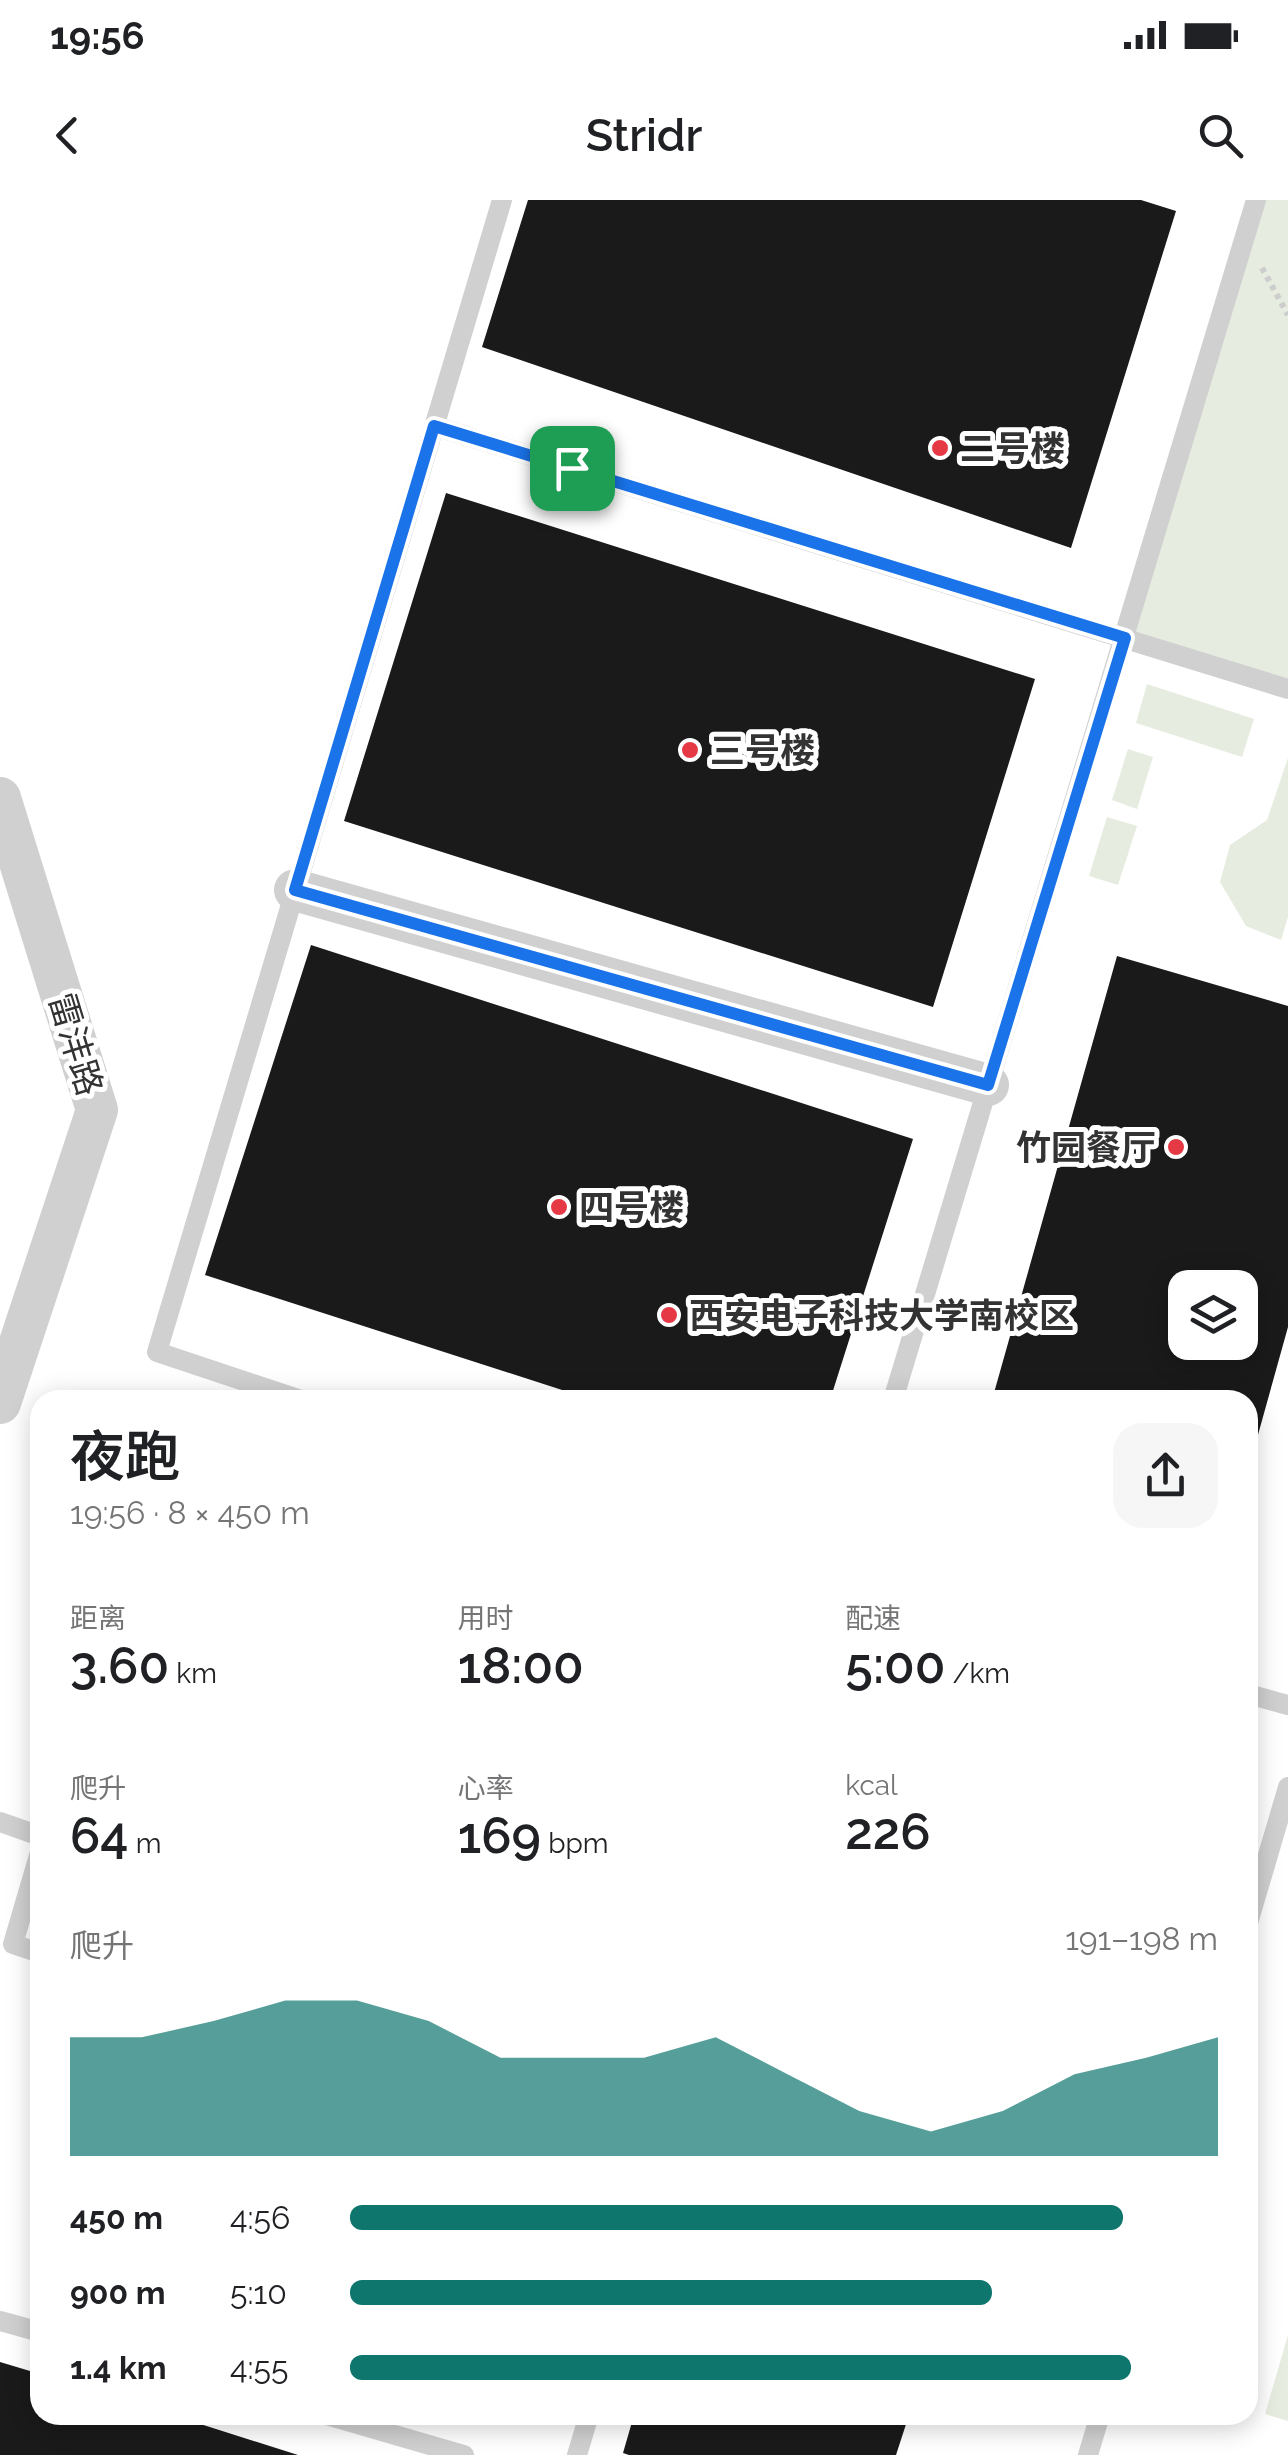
<!DOCTYPE html>
<html lang="zh">
<head>
<meta charset="utf-8">
<style>
	body { margin:0; font-family:Raleway,"Noto Sans SC",sans-serif; background:#f6f6f6; color:#202124; height:100vh; display:flex; flex-direction:column; font-size:38px; white-space:nowrap }
	* { box-sizing:border-box; margin:0 }
	p { font-size:32px; color:#757577 }
	.icon { flex:none; width:55px; height:55px; fill:none; stroke:currentColor; stroke-width:2; stroke-linecap:round; stroke-linejoin:round }
	.map { position:relative; flex:1; overflow:hidden }
	.panel { position:absolute; left:30px; top:1190px; width:1228px; height:1035px; display:flex; flex-direction:column; background:#fff; border-radius:30px; box-shadow:0 5px 25px #0003 }
	.panel>* { flex:none }
	.controls { position:absolute; left:1168px; top:1070px; display:grid; gap:20px }
	.controls a { display:grid; place-items:center; width:90px; height:90px; border-radius:20px; background:#fff; box-shadow:0 5px 25px #0003; font-size:50px }
	.pin { position:absolute; display:grid; place-items:center; width:85px; height:85px; color:#fff; margin:-42px; border-radius:20px; box-shadow:0 5px 15px #0006 }
	.round { display:grid; place-items:center; flex:none; width:105px; height:105px; border-radius:30px; background:#f6f6f6 }
	.overview { display:flex; align-items:center; justify-content:space-between; height:170px; padding:0 40px }
	h1 { font-size:55px; font-weight:600; line-height:75px }
	.figures { display:grid; grid-template-columns:repeat(3,1fr); gap:15px; height:170px; padding:10px 40px }
	.figures div { display:grid; align-content:center }
	.figures b { font-size:50px; font-weight:600 }
	.figures small { font-size:28px; font-weight:400 }
	.figures p { font-size:28px }
	.chart { height:280px; padding:20px 40px }
	.chart p { display:flex; justify-content:space-between }
	.chart svg { width:100%; height:180px; margin-top:10px; fill:#0f766e; opacity:.7 }
	ul { padding:0 40px; list-style:none; font-size:32px }
	li { display:grid; grid-template-columns:160px 120px 1fr; align-items:center; height:75px }
	li i { height:25px; border-radius:12px; background:#0f766e }
	.status { display:flex; justify-content:space-between; align-items:center; height:70px; padding:0 50px; background:#fff; direction:ltr }
	.status svg { height:28px; fill:currentColor }
	header { display:flex; justify-content:space-between; align-items:center; height:130px; padding:0 40px; background:#fff; font-size:45px; font-weight:600 }
	.map>svg:first-child { display:block }
	.green { fill:#e6ecdf }
	.building { fill:#1a1a1a; fill-rule:evenodd }
	.lines { fill:none; stroke-linecap:round; stroke-linejoin:round }
	.path { stroke:#cdcdcd; stroke-width:6; stroke-dasharray:5 5; stroke-linecap:butt }
	.service { stroke:#d0d0d0; stroke-width:20 }
	.minor { stroke:#d0d0d0; stroke-width:42 }
	.route-casing { stroke:#fff; stroke-width:20 }
	.route { stroke:#1a73e8; stroke-width:12 }
	.poi-dot { fill:#e63946; stroke:#fff; stroke-width:4 }
	.labels { text-anchor:middle; dominant-baseline:central; stroke-width:10; stroke-linejoin:round; paint-order:stroke }
	.poi-label { font-size:35px; font-weight:bold; fill:#333; stroke:#fff; text-anchor:start }
	.street-label { font-size:35px; fill:#333; stroke:#fff }
</style>
</head>
<body>
<div class="status"><b>19:56</b><svg viewBox="0 0 49 12"><path d="M0 12V9h3v3zM5 12V6h3v6zM10 12V3h3v9zM15 12V0h3v12zM26 1h20v11H26zM47 4h2v5h-2z"/></svg></div>
<header><svg class="icon" aria-label="back" viewBox="0 0 24 24"><path d="M15 5l-7 7 7 7"/></svg>Stridr<svg class="icon" aria-label="search" viewBox="0 0 24 24"><circle cx="10" cy="10" r="6"/><path d="M15 15l6 6"/></svg></header>
<div class="map">
<svg width="1288" height="2255" viewBox="0 0 1288 2255">
	<rect width="100%" height="100%" fill="#fff"/>
	<path class="green" d="M1256 0H1288V489L1125 438Z
		M1147 484 1254 519 1242 557 1136 523Z
		M1128 549 1153 557 1137 609 1112 600Z
		M1288 558V717L1281 740 1246 726 1220 682 1230 645 1267 620Z
		M1107 617 1137 626 1118 685 1089 676Z
		M1288 2135V2221L1265 2214Z"/>
	<path class="building" d="M528 0H1141L1176 11 1071 348 482 147Z
		M446 293 1035 479 933 807 344 621Z
		M311 745 913 939 830 1200H593L205 1075Z
		M1117 756 1288 806V1127L1249 1267 1248 1200H992ZM1185 1088H1240V1142H1185Z
		M0 2162 40 2174V2215H172L298 2255H0Z
		M634 2215H909L896 2255H629L623 2253Z"/>
	<g class="lines">
		<path class="path" d="M1262 68 1288 115"/>
		<path class="service" d="M434 226 1288 489
			M301 1200 157 1152 502 0
			M893 1200 1256 0
			M1248 1494 1288 1505
			M0 1622 40 1636
			M40 1652 13 1744 40 1753
			M1248 1723 1288 1587
			M0 2121 40 2132
			M326 2215 464 2255
			M577 2255 589 2215
			M1088 2255 1100 2215"/>
		<path class="minor" d="M0 598 97 910 0 1203
			M295 690 988 885"/>
	</g>
	<g class="lines">
		<defs>
			<path id="route" d="M434 226 1125 438 988 885 295 690Z"/>
		</defs>
		<use href="#route" class="route-casing"/>
		<use href="#route" class="route"/>
	</g>
	<g class="poi-dot">
		<circle cx="940" cy="248" r="10"/>
		<circle cx="690" cy="550" r="10"/>
		<circle cx="1176" cy="947" r="10"/>
		<circle cx="559" cy="1007" r="10"/>
		<circle cx="669" cy="1115" r="10"/>
	</g>
	<g class="labels">
		<g class="poi-label">
			<text x="960" y="248">二号楼</text>
			<text x="710" y="550">三号楼</text>
			<text x="1156" y="947" text-anchor="end">竹园餐厅</text>
			<text x="579" y="1007">四号楼</text>
			<text x="689" y="1115">西安电子科技大学南校区</text>
		</g>
		<g class="street-label">
			<text transform="translate(76 844) rotate(73)">雷沣路</text>
		</g>
	</g>
</svg>
<div class="controls">
<a><svg class="icon" aria-label="layers" viewBox="0 0 24 24"><path d="M12 4l9 5-9 5-9-5zM3 14l9 5 9-5"/></svg></a>
</div>
<div class="pin" style="left:572px;top:268px;background:#1e9e55"><svg class="icon" aria-label="arrive" viewBox="0 0 24 24"><path d="M6 21V4h12l-3 4 3 4H6"/></svg></div>
<section class="panel">
<div class="overview"><div><h1>夜跑</h1><p>19:56 · 8 × 450 m</p></div><a class="round"><svg class="icon" aria-label="share" viewBox="0 0 24 24"><path d="M12 15V3M7 8l5-5 5 5M5 13v7h14v-7"/></svg></a></div>
<div class="figures">
<div><p>距离</p><b>3.60<small> km</small></b></div>
<div><p>用时</p><b>18:00</b></div>
<div><p>配速</p><b>5:00<small> /km</small></b></div>
</div>
<div class="figures">
<div><p>爬升</p><b>64<small> m</small></b></div>
<div><p>心率</p><b>169<small> bpm</small></b></div>
<div><p>kcal</p><b>226</b></div>
</div>
<div class="chart"><p><span>爬升</span>191–198 m</p>
<svg viewBox="0 0 160 44" preserveAspectRatio="none"><path d="M0 44V15L10 15L20 11L30 6L40 6L50 11L60 20L70 20L80 20L90 15L100 24L110 33L120 38L130 33L140 24L150 20L160 15V44z"/></svg>
</div>
<ul>
<li><b>450 m</b>4:56<i style="width:89%"></i></li>
<li><b>900 m</b>5:10<i style="width:74%"></i></li>
<li><b>1.4 km</b>4:55<i style="width:90%"></i></li>
</ul>
</section>
</div>
</body>
</html>
